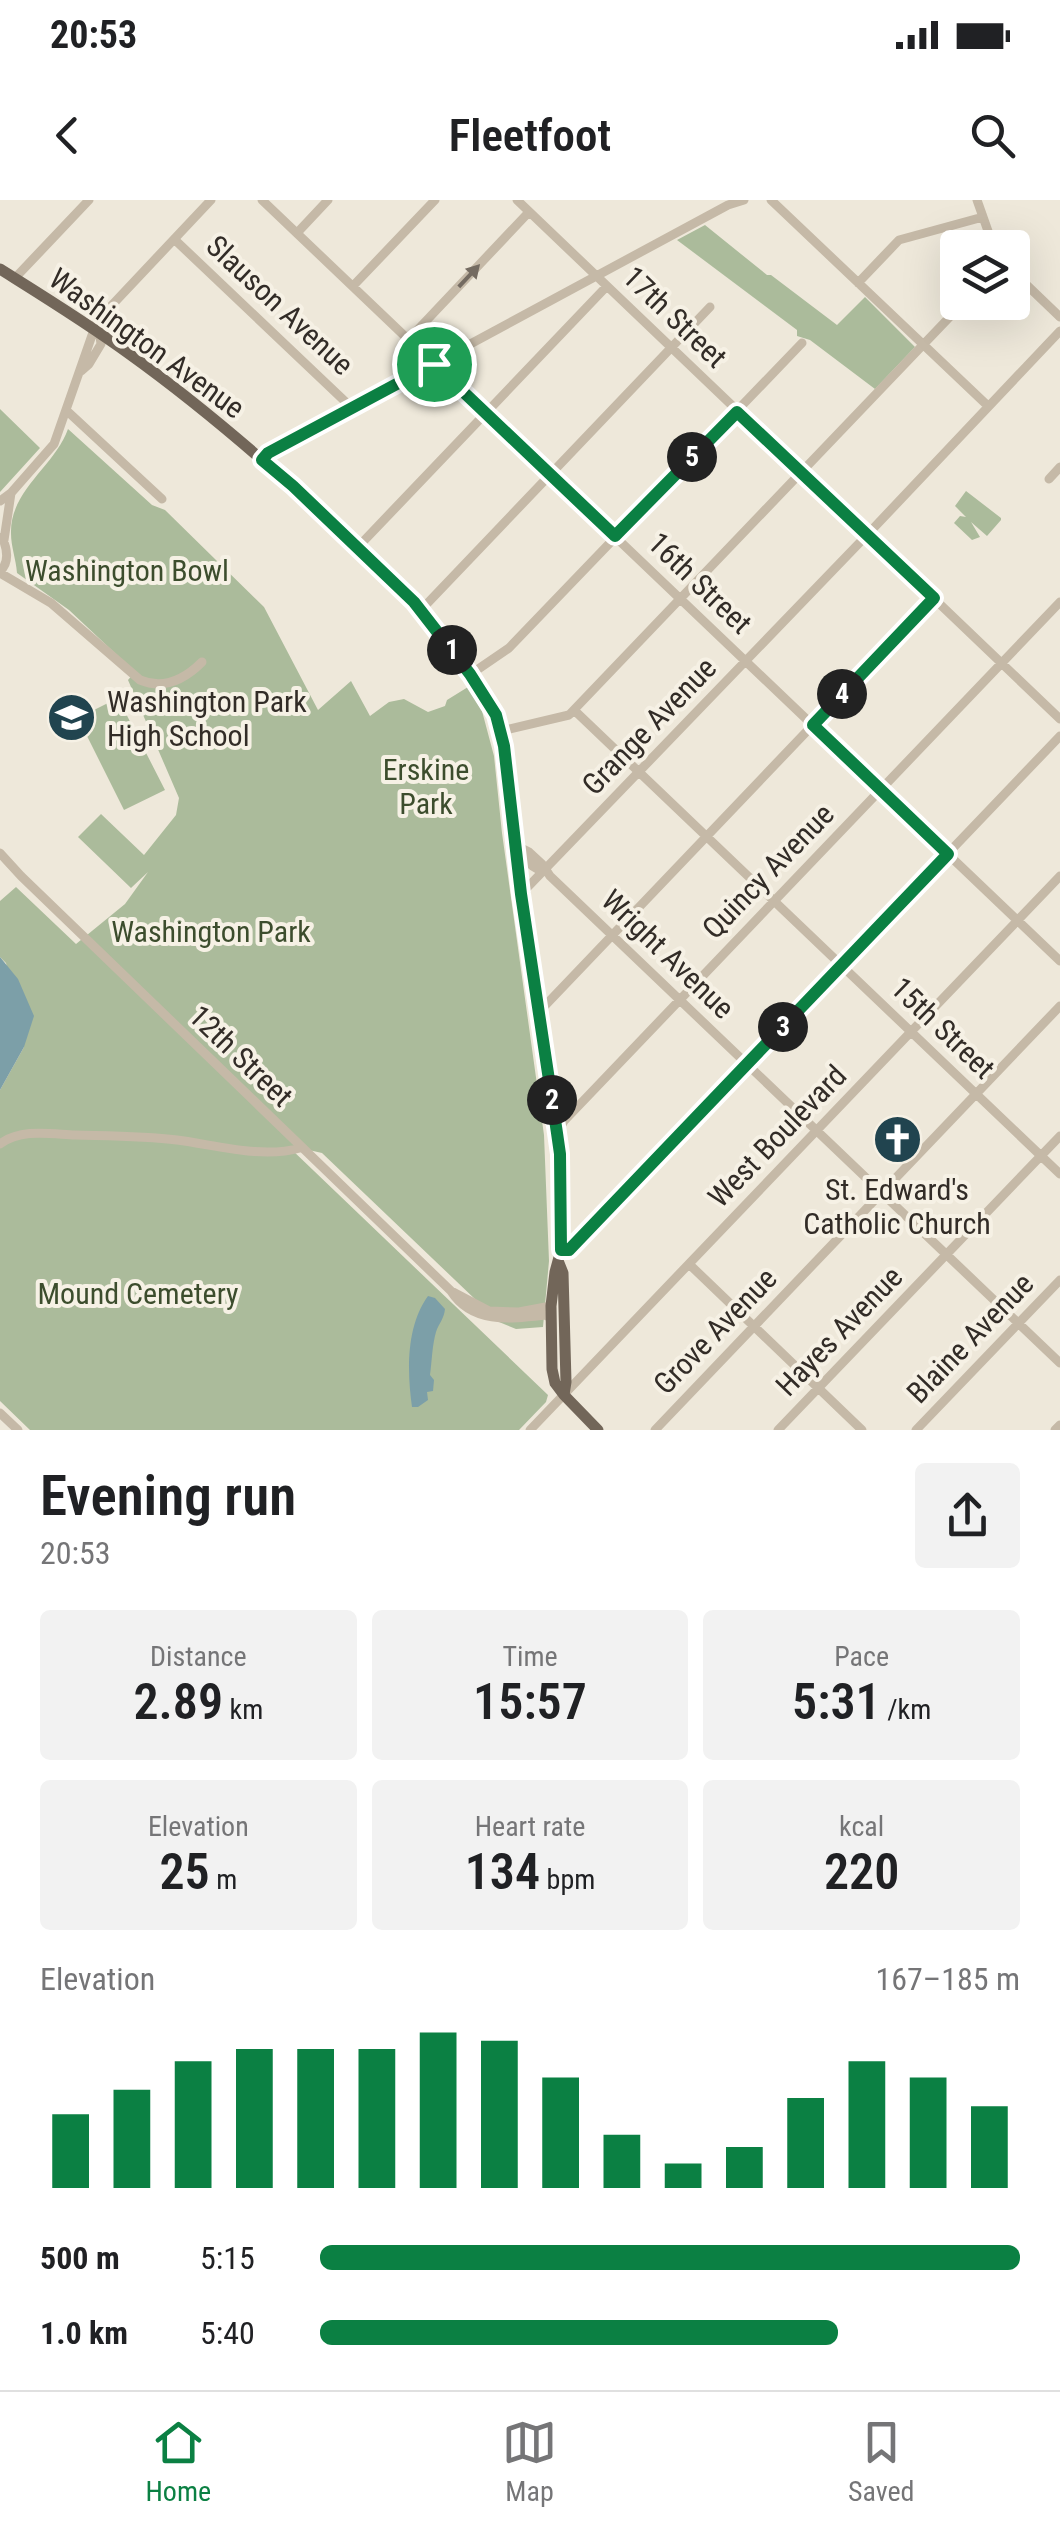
<!DOCTYPE html>
<html lang="en">
<head>
<meta charset="utf-8">
<style>
	body { margin:0; font-family:"Roboto Condensed",sans-serif; background:#f2f2f2; color:#202124; height:100vh; display:flex; flex-direction:column; font-size:38px; white-space:nowrap }
	* { box-sizing:border-box; margin:0 }
	p { font-size:32px; color:#757577 }
	.icon { flex:none; width:55px; height:55px; fill:none; stroke:currentColor; stroke-width:2; stroke-linecap:round; stroke-linejoin:round }
	.map { position:relative; height:1230px; overflow:hidden }
	.panel { display:flex; flex-direction:column; background:#fff; flex:1 }
	.panel>* { flex:none }
	.tools { position:absolute; left:940px; top:30px; display:grid; gap:20px }
	.tools a { display:grid; place-items:center; width:90px; height:90px; border-radius:10px; background:#fff; box-shadow:0 10px 40px #0002; font-size:50px }
	.pin { position:absolute; display:grid; place-items:center; width:85px; height:85px; color:#fff; margin:-42px; border:5px solid #fff; border-radius:50%; box-shadow:0 2px 10px #0007 }
	.km { position:absolute; width:50px; height:50px; margin:-25px; border-radius:50%; background:#222; color:#fff; font-size:28px; line-height:50px; text-align:center }
	.round { display:grid; place-items:center; flex:none; width:105px; height:105px; border-radius:10px; background:#f2f2f2 }
	.summary { display:flex; align-items:center; justify-content:space-between; height:170px; padding:0 40px }
	h1 { font-size:55px; font-weight:600; line-height:75px }
	.metrics { display:grid; grid-template-columns:repeat(3,1fr); gap:15px; height:170px; padding:10px 40px }
	.metrics div { display:grid; align-content:center; border-radius:10px; background:#f2f2f2; text-align:center }
	.metrics b { font-size:50px; font-weight:600 }
	.metrics small { font-size:28px; font-weight:400 }
	.metrics p { font-size:28px }
	.chart { height:280px; padding:20px 40px }
	.chart p { display:flex; justify-content:space-between }
	.chart svg { width:100%; height:180px; margin-top:10px; stroke:#0b8043; stroke-width:6 }
	ul { padding:0 40px; list-style:none; font-size:32px }
	li { display:grid; grid-template-columns:160px 120px 1fr; align-items:center; height:75px }
	li i { height:25px; border-radius:12px; background:#0b8043 }
	.status { display:flex; justify-content:space-between; align-items:center; height:70px; padding:0 50px; background:#fff; direction:ltr }
	.status svg { height:28px; fill:currentColor }
	header { display:flex; justify-content:space-between; align-items:center; height:130px; padding:0 40px; background:#fff; font-size:45px; font-weight:600 }
	.tab-bar { display:flex; justify-content:space-around; align-items:center; height:140px; border-top:2px solid #e0e0e0; background:#fff; font-size:28px; color:#757577 }
	.tab-bar a { display:grid; justify-items:center; gap:5px }
	.tab-bar .selected { color:#0b8043 }
	.map>svg:first-child { display:block }
	.green { fill:#abbb9b }
	.water { fill:#7c9fa8 }
	.lines { fill:none; stroke-linecap:round; stroke-linejoin:round }
	.minor { stroke:#c5b9a7; stroke-width:9 }
	.major { stroke:#726659; stroke-width:11 }
	.oneway { fill:#746b61 }
	.route-casing { stroke:#fff; stroke-width:20 }
	.route { stroke:#0b8043; stroke-width:12 }
	.labels { text-anchor:middle; dominant-baseline:central; stroke-width:8; stroke-linejoin:round; paint-order:stroke }
	.street-label { font-size:30px; fill:#322c27; stroke:#f6f1e5 }
	.park-label { font-size:30px; fill:#3c4d2d; stroke:#f6f1e5 }
	.poi-label { font-size:30px; fill:#322c27; stroke:#f6f1e5; text-anchor:start }
</style>
</head>
<body>
<div class="status"><b>20:53</b><svg viewBox="0 0 49 12"><path d="M0 12V9h3v3zM5 12V6h3v6zM10 12V3h3v9zM15 12V0h3v12zM26 1h20v11H26zM47 4h2v5h-2z"/></svg></div>
<header><svg class="icon" aria-label="back" viewBox="0 0 24 24"><path d="M15 5l-7 7 7 7"/></svg>Fleetfoot<svg class="icon" aria-label="search" viewBox="0 0 24 24"><circle cx="10" cy="10" r="6"/><path d="M15 15l6 6"/></svg></header>
<div class="map">
<svg width="1060" height="1230" viewBox="0 0 1060 1230">
	<rect width="100%" height="100%" fill="#eee8da"/>
	<path class="green" d="M705 25 767 75H771L837 125 865 97 915 147 875 189 810 140 797 136V130L677 40Z
		M0 209 40 248 0 292Z
		M68 229 152 305 165 310 264 407 318 510 351 481 370 516 389 502 404 499 428 512 445 506 447 500 468 487 482 511 494 556 502 633 544 935 549 1061 543 1127 516 1129 499 1122 322 953 300 948H290L548 1195 546 1202 519 1230H30L0 1201V890L24 847 6 763 0 757V701L16 687 76 744 125 704 148 672 131 688 78 637 101 614 144 655 176 615 179 598 128 480 135 472 69 410 17 373C16 359 11 347 11 333 10 290 55 266 68 229Z
		M966 291 1001 318V320L987 336 971 322 980 337 972 340 954 323 960 316 966 317 955 306Z
		M118 498 165 590 124 610 78 518Z"/>
	<path class="water" d="M0 757 18 779 34 816 24 847 0 890Z
		M428 1096 435 1098 445 1109C444 1119 439 1123 436 1132 432 1146 432 1161 430 1175L434 1180 433 1191 427 1192 428 1200 418 1207H412C407 1172 406 1126 428 1096Z"/>
	<g class="lines">
		<path class="minor" d="M262 0 1060 761
			M517 0 1060 519
			M771 0 988 206
			M977 0 994 48
			M297 33 328 0
			M174 39 352 208
			M1012 71 1060 117
			M15 78 89 0
			M858 83 899 40 983 17
			M353 86 435 0
			M409 139 529 12
			M81 171 89 164 101 144 99 129
			M66 210 162 299
			M262 260 268 253 728 5 744 0
			M1049 279 1060 267
			M0 301 11 293 54 244 97 121 211 0
			M4 340 11 293
			M358 347 607 86
			M0 371C10 363 7 348 2 337
			M0 373 51 403 140 480C164 490 185 479 202 462
			M421 410 710 107
			M471 474 509 448 802 143
			M574 510 1060 974
			M501 531 569 515 964 102
			M515 645 529 652 542 664 550 676 1060 1163
			M517 648C524 658 532 670 545 671
			M0 653 21 676 451 1091C472 1124 510 1119 545 1115L551 1118
			M521 694 867 335 1060 131
			M538 813 934 398
			M557 933 564 921 1060 402
			M0 944C21 928 51 934 75 935 109 936 143 936 177 940 216 945 262 959 300 948
			M561 1050H569L1060 536
			M689 1064 862 1230
			M453 1092 489 1111 519 1112 551 1106
			M0 1213 18 1230
			M530 1230 1060 676
			M655 1230 1060 806
			M778 1230 1060 936
			M916 1230 1060 1080
			M1055 1230 1060 1225"/>
		<path class="major" d="M0 69C43 96 87 123 128 153 213 214 292 284 367 356 416 404 490 478 504 546L521 694 560 954 561 1050 555 1072 551 1106 552 1169 555 1183 564 1195 598 1230
			M559 1063 563 1073 566 1182 564 1195"/>
	</g>
	<defs><path id="oneway-solid" d="M-6-.8H1V-3.2L6.5 0L1 3.2V.8H-6Z" transform="scale(2.5)"/></defs>
	<use class="oneway" href="#oneway-solid" transform="translate(469 76) rotate(-47)"/>
	<g class="lines">
		<defs>
			<path id="route" d="M434 164 615 336 737 212 934 398 813 525 948 654 569 1050H561L560 954 557 933 521 694 504 546 496 515 470 474 414 402 293 286 262 260 268 253Z"/>
		</defs>
		<use href="#route" class="route-casing"/>
		<use href="#route" class="route"/>
	</g>
	<defs>
		<symbol id="school-disc" viewBox="-11 -11 22 22"><circle r="9.5" fill="#21444f" stroke="#f6f1e5"/><path d="M0-5L7-2L0 1L-7-2ZM-4 1L0 2.5L4 1V4Q0 6-4 4Z" fill="#fff"/></symbol>
		<symbol id="church-disc" viewBox="-11 -11 22 22"><circle r="9.5" fill="#21444f" stroke="#f6f1e5"/><path d="M-1.2-6h2.4v3.5h3.3v2.4h-3.3V6h-2.4V-.1h-3.3v-2.4h3.3Z" fill="#fff"/></symbol>
	</defs>
	<g fill-rule="evenodd">
		<use href="#school-disc" x="44" y="490" width="55" height="55"/>
		<use href="#church-disc" x="870" y="912" width="55" height="55"/>
	</g>
	<g class="labels">
		<g class="street-label">
			<text transform="translate(280 105) rotate(43)">Slauson Avenue</text>
			<text transform="translate(675 117) rotate(44)">17th Street</text>
			<text transform="translate(147 143) rotate(36)">Washington Avenue</text>
			<text transform="translate(700 383) rotate(44)">16th Street</text>
			<text transform="translate(649 526) rotate(-46)">Grange Avenue</text>
			<text transform="translate(768 671) rotate(-46)">Quincy Avenue</text>
			<text transform="translate(668 754) rotate(44)">Wright Avenue</text>
			<text transform="translate(943 828) rotate(44)">15th Street</text>
			<text transform="translate(241 856) rotate(44)">12th Street</text>
			<text transform="translate(777 936) rotate(-46)">West Boulevard</text>
			<text transform="translate(715 1131) rotate(-46)">Grove Avenue</text>
			<text transform="translate(839 1131) rotate(-46)">Hayes Avenue</text>
			<text transform="translate(970 1138) rotate(-46)">Blaine Avenue</text>
		</g>
		<g class="park-label">
			<text x="127" y="370">Washington Bowl</text>
			<text x="426" y="569">Erskine<tspan x="426" dy="34">Park</tspan></text>
			<text x="211" y="731">Washington Park</text>
			<text x="138" y="1093">Mound Cemetery</text>
		</g>
		<g class="poi-label">
			<text x="107" y="501">Washington Park<tspan x="107" dy="34">High School</tspan></text>
			<text x="897" y="989" text-anchor="middle">St. Edward's<tspan x="897" dy="34">Catholic Church</tspan></text>
		</g>
	</g>
</svg>
<div class="tools">
<a><svg class="icon" aria-label="layers" viewBox="0 0 24 24"><path d="M12 4l9 5-9 5-9-5zM3 14l9 5 9-5"/></svg></a>
</div>
<div class="pin" style="left:434px;top:164px;background:#1e9e55"><svg class="icon" aria-label="arrive" viewBox="0 0 24 24"><path d="M6 21V4h12l-3 4 3 4H6"/></svg></div>
<b class="km" style="left:452px;top:450px">1</b>
<b class="km" style="left:552px;top:900px">2</b>
<b class="km" style="left:783px;top:827px">3</b>
<b class="km" style="left:842px;top:494px">4</b>
<b class="km" style="left:692px;top:257px">5</b>
</div>
<section class="panel">
<div class="summary"><div><h1>Evening run</h1><p>20:53</p></div><a class="round"><svg class="icon" aria-label="share" viewBox="0 0 24 24"><path d="M12 15V3M7 8l5-5 5 5M5 13v7h14v-7"/></svg></a></div>
<div class="metrics">
<div><p>Distance</p><b>2.89<small> km</small></b></div>
<div><p>Time</p><b>15:57</b></div>
<div><p>Pace</p><b>5:31<small> /km</small></b></div>
</div>
<div class="metrics">
<div><p>Elevation</p><b>25<small> m</small></b></div>
<div><p>Heart rate</p><b>134<small> bpm</small></b></div>
<div><p>kcal</p><b>220</b></div>
</div>
<div class="chart"><p><span>Elevation</span>167–185 m</p>
<svg viewBox="0 0 160 44" preserveAspectRatio="none"><path d="M5 44V26M15 44V20M25 44V13M35 44V10M45 44V10M55 44V10M65 44V6M75 44V8M85 44V17M95 44V31M105 44V38M115 44V34M125 44V22M135 44V13M145 44V17M155 44V24"/></svg>
</div>
<ul>
<li><b>500 m</b>5:15<i style="width:100%"></i></li>
<li><b>1.0 km</b>5:40<i style="width:74%"></i></li>
</ul>
</section>
<nav class="tab-bar">
<a class="selected"><svg class="icon" aria-label="home" viewBox="0 0 24 24"><path d="M3 11l9-7 9 7M6 9v11h12V9"/></svg>Home</a>
<a><svg class="icon" aria-label="map" viewBox="0 0 24 24"><path d="M3 6l6-2 6 2 6-2v14l-6 2-6-2-6 2zM9 4v14M15 6v14"/></svg>Map</a>
<a><svg class="icon" aria-label="saved" viewBox="0 0 24 24"><path d="M7 4h10v16l-5-4-5 4z"/></svg>Saved</a>
</nav>
</body>
</html>
